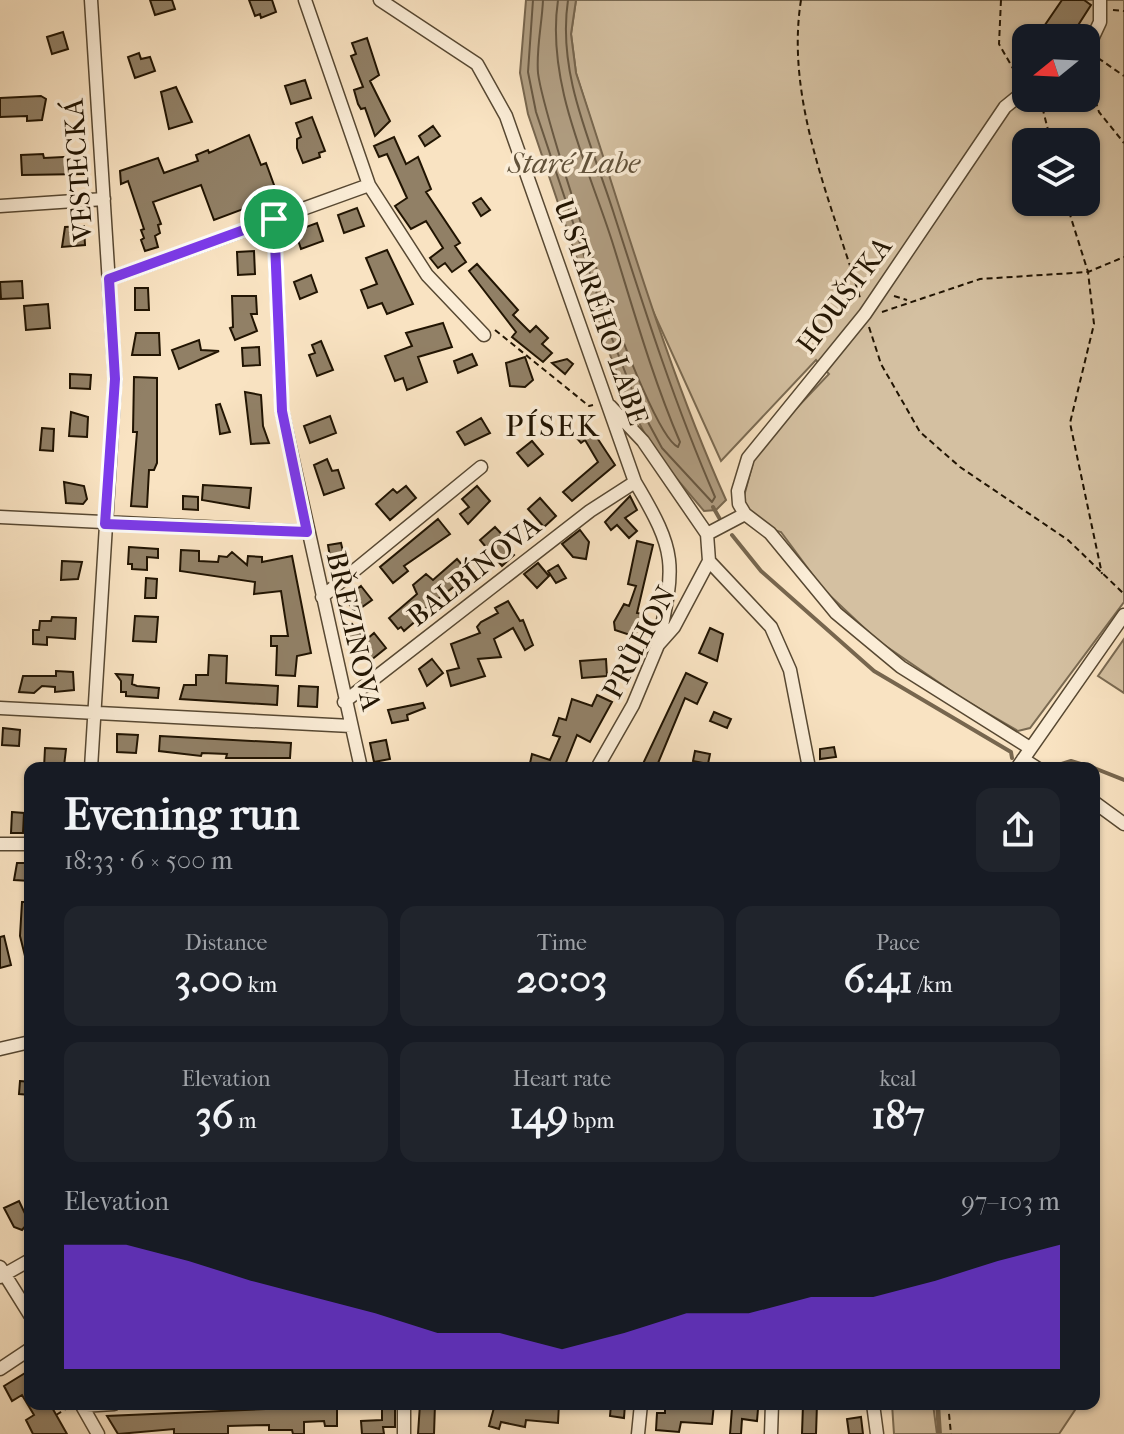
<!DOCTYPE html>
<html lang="en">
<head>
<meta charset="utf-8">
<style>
	body { margin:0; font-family:"IM FELL French Canon",serif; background:#20242c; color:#f1f3f6; height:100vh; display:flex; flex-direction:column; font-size:30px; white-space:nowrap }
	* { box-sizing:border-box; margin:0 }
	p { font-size:26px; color:#9ea1a6 }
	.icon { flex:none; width:44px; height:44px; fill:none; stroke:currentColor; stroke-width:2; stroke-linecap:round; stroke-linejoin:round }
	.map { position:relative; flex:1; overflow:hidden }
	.side { position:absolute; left:24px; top:762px; width:1076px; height:648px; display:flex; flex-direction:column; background:#171b24; border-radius:16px; box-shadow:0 2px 6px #0004 }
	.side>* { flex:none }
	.needle { width:52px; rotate:252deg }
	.controls { position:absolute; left:1012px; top:24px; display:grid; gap:16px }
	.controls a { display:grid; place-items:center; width:88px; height:88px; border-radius:16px; background:#171b24; box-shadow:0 2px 6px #0004; font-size:40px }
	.pin { position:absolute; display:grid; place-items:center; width:68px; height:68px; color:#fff; margin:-34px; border:4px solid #fff; border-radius:50%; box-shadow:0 2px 8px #0007 }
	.round { display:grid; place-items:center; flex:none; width:84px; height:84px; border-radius:16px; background:#20242c }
	.overview { display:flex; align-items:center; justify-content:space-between; height:136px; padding:0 40px }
	h1 { font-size:44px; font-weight:800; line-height:60px }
	.figures { display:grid; grid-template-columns:repeat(3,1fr); gap:12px; height:136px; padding:8px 40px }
	.figures div { display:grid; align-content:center; border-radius:16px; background:#20242c; text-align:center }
	.figures b { font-size:40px; font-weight:800 }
	.figures small { font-size:22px; font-weight:400 }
	.figures p { font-size:22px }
	.chart { height:224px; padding:16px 40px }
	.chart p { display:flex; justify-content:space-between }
	.chart svg { width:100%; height:144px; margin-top:8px; fill:#7c3aed; opacity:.7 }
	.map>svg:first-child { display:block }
	.green { fill:#d4c0a1; stroke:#7a6a52; stroke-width:2; fill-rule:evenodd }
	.water { fill:#b09d81; stroke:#77664e; stroke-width:2 }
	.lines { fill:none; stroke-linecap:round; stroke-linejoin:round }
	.shore { stroke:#685842; stroke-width:2 }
	.stream { stroke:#77664e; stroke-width:4 }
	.building { fill:#918066; stroke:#211402; stroke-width:2 }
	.minor-casing { stroke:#574832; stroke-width:15 }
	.path { stroke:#211402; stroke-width:2; stroke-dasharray:6 4; stroke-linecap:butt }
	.minor { stroke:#fbedd7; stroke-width:12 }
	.route-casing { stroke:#fff; stroke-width:16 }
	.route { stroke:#7c3aed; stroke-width:10 }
	.labels { text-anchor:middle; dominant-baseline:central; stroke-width:7; stroke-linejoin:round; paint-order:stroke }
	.street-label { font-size:28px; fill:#211402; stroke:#fbedd7 }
	.water-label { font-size:30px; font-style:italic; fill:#61523b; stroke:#fbedd7 }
	.neighbourhood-label { font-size:30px; letter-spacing:2px; fill:#211402; stroke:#fbedd7 }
</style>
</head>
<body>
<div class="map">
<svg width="1124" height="1434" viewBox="0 0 1124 1434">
	<rect width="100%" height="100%" fill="#f9e3c2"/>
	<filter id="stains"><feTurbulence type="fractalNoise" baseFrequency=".0025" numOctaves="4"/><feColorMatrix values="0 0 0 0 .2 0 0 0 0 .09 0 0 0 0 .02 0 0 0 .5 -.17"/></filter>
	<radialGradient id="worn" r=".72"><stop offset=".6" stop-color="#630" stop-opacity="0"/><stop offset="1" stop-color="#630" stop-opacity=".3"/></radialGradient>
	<path class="green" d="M576 0H1124V602L1030 728 1018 731 963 699 877 640 824 590 781 532 738 519 756 451 829 374 816 360 721 461 647 298 576 73 571 34ZM1026 38H1086V98H1026ZM1026 142H1086V202H1026Z
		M1124 639V693L1098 676Z
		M892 1404H933L937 1434H894Z
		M939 1404H1079L1059 1434H941Z"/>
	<path class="water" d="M526 0H576L571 34 576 73C624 217 664 362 726 500L716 510 704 511 655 453 629 404 604 339 528 114 520 73Z"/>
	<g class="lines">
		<path class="shore" d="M533 0 528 72 536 112 611 336 636 400 662 448 712 502 715 497C674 403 644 308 613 211 591 142 557 74 568 0
			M543 0C542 24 536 49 538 73 544 121 645 433 678 447L680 442C652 377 633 308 612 241 587 163 546 82 558 0"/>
		<path class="stream" d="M713 507 721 521
			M732 535 761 571 874 671 1011 752 1012 758
			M1052 767 1071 761 1094 768
			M1094 768 1124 780
			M937 1404 939 1434"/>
	</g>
	<path class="building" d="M150 0H172L175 9 155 15Z
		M249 0H272L276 12 261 18 260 14 255 16Z
		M1062 0H1084L1091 5 1077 27 1085 32 1083 38H1036Z
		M63 32 68 49 52 54 47 37Z
		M367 38 379 75 370 81 390 121 375 136 365 108 361 109 358 104 354 90 363 87 351 56 356 54 352 43Z
		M139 53 141 59 150 57 155 71 135 78 128 57Z
		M305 80 311 98 291 104 285 86Z
		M176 87 192 122 169 129 161 92Z
		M41 96 46 99 42 120 27 121V116L0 117V98Z
		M312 117 325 151 319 153 320 157 303 163 297 148V139L301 137 296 123Z
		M433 126 440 136 425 146 419 136Z
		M249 135 261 165 266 163 278 196 214 220 201 185 153 202 161 224 158 225 160 233 155 236 158 247 145 251 141 240 144 238 141 230 144 229 128 181 121 184 120 171 158 158 164 173 198 161 196 155 208 150 209 153Z
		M394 137 406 164 418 157 431 189 426 192 460 243 455 246 466 262 452 272 445 263 438 268 430 258 443 248 426 221 411 229 395 206 407 198 387 154 379 157 374 146Z
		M43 154 44 158 83 156 84 174 22 175 21 155Z
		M481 198 490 210 481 216 473 203Z
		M357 208 364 226 344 233 338 215Z
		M317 223 323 241 301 249 295 231Z
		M84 226 85 245 62 247 65 227Z
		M387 250 413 304 387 314 382 303 368 308 361 290 377 284 366 258Z
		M254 251 255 274 238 275 237 252Z
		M477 264 518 310 513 315 530 332 536 326 548 338 542 344 552 353 543 362 512 337 516 332 469 271Z
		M311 275 317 292 300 299 294 282Z
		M22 281 23 298 1 299 0 282Z
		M135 288H148L149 310H135Z
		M232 296H256L257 314H251L257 331 235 340 230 328 233 327Z
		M48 304 50 328 26 330 24 306Z
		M443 323 452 347 418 357 427 382 407 390 403 378 395 381 385 356 412 346 406 333Z
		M136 333H159L160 355H132Z
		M199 340 201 350 219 351 179 369 172 350Z
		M321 341 333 370 317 376 309 355 315 353 312 345Z
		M259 347 260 365 243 366 242 348Z
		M472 354 477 365 458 373 454 361Z
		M525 357 533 380 525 387 510 386 506 363Z
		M567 359 573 364 565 374 552 363Z
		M70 374 91 375 90 389 70 388Z
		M134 377 157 378V463L154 470H149L147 507 131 506 137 432H133Z
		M245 392 261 395 263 426 269 443 251 444Z
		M220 404 230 432 220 434 216 405Z
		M71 412 88 417 87 437 69 436Z
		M330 416 336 433 310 443 304 426Z
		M481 418 490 433 465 445 457 432Z
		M588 424 615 465 572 501 563 492 598 462 585 440 581 443 575 436Z
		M42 428 54 429 53 451 40 450Z
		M532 441 543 454 528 466 517 453Z
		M327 459 332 471 338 470 344 488 324 495 314 465Z
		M64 482 84 486 87 499 83 504 66 503Z
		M203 485 251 488 249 508 202 500Z
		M406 486 416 498 390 520 376 504 393 489 397 493Z
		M477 486 490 501 468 524 460 514 469 507 462 499Z
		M183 496 198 497V510L183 509Z
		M630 496 637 510 625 518 637 531 629 538 617 525 611 530 605 522Z
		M540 498 556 516 544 527 528 509Z
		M438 519 450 534 404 566 408 571 393 583 380 567Z
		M495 527 508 541 503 545 514 555 502 566 480 540Z
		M580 530 589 542 586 559 573 557 562 544Z
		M637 541 653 545 637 613 643 614 636 633 631 631 630 635 615 630 614 622 624 604 629 606 636 586 628 584Z
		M341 543 345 560 331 563 328 545Z
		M129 547 158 549V558L147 557V570L132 569V564H128Z
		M181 550 199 551V561L218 562 219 556 227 557 232 552 247 565 248 556 262 557V562L292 556 311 653 297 656 295 676 276 675 277 646H271V636H288L281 591 254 594 255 582 180 571Z
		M457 559 464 567 460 572 465 578 416 616 418 619 404 631 401 627 398 629 389 618 417 594 413 585 426 574 433 580Z
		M62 561 82 562 78 579 61 580Z
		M538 563 549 576 537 588 524 574Z
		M558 565 566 578 556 583 548 571Z
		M146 578 157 579 156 598H145Z
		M361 586 372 600 355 612 347 601 348 596Z
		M508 601 520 621 523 620 533 645 525 650 513 628 494 639 501 657 478 659 485 676 451 686 447 671 459 668 451 644 480 633 477 627 481 622 498 613 495 608Z
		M135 616 158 617 156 642 133 641Z
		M52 617 76 618 75 639 47 637V645L33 644V630H39L40 621H51Z
		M352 624 366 640 374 633 386 648 370 661 343 632Z
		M710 628 723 634 717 661 699 653Z
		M209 655 227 656 226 683 278 686 277 705 180 699 184 685H196V675H208Z
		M432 659 443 673 427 686 419 669Z
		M606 659 607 676 582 678 580 661Z
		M56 671 73 672 74 690 55 692V687L42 686 34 693 19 692 23 676H56Z
		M686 673 707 683 697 704 685 698 656 768H641Z
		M116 674 133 675 132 684 137 686 159 688 158 698 126 696V692H121V681Z
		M299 686 318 687 317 707 298 706Z
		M597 695 612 702 590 742 577 735 565 765 569 768H529L532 754 550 760 560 737 553 735 559 718 566 720 572 699 592 706Z
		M423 703 425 708 407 715 408 720 392 723 388 710Z
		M714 712 731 719 727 728 710 721Z
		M3 728 20 730 19 746 2 745Z
		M117 734 138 735 136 753 117 752Z
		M160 736 291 743 290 758H226L227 754 202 753 201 756 159 751Z
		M386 740 390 759 374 762 370 743Z
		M834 747 836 757 820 759V749Z
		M45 748 66 749 64 766 44 768Z
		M695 751 710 754 708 764 693 761Z
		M12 812 24 813 23 833H11Z
		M17 863H30V881L14 880Z
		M22 902H30V960H26L20 936Z
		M4 936 11 965 0 968V937Z
		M20 1081 30 1082V1095L19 1094Z
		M19 1201 29 1222 22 1230 14 1227 4 1208Z
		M30 1370V1404H50L67 1434H33L26 1420 34 1415 22 1395 12 1401 4 1386Z
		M420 1404H435L434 1434H418Z
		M495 1404H559L558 1423 526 1420 525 1427 501 1422 499 1429 489 1426Z
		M611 1404H625L624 1418 610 1416Z
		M665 1404H714L712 1424 681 1422 679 1432 656 1430 657 1413H665Z
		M803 1404H817L816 1434H802Z
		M382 1405H395V1427H383L384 1434H362L361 1421 382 1420Z
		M337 1406V1426H325L324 1421 304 1422V1434H293L292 1430H269V1425L228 1426V1434H174V1429L118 1434 107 1416Z
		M732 1408 758 1409 757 1421 742 1419 741 1434H730Z
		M861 1417 863 1434H849L847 1419Z"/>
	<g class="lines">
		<defs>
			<path id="minor" d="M91 0 115 379 91 768
				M305 0 369 185 427 275 484 335
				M380 0 477 64 506 116 635 482C678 554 675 564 658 645
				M1086 52 1100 22V0
				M1026 90 1005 107 865 314 748 458 738 491 739 504 745 514 770 533 836 613 901 667 1030 748
				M0 206 104 199
				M274 219 282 411 361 768
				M109 279 369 185
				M610 406 643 441 707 534
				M0 517 307 532
				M707 534 745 514
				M709 561 771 627 790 670 809 768
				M322 597 481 467
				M344 702 590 511 635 482
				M0 708 351 726
				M1023 759 1037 768
				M597 768 633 705 658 645 674 627 709 561 707 534
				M1017 768 1124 615
				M1094 802 1124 824
				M0 844H30
				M0 1049 30 1042
				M0 1267 30 1315
				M0 1277 30 1260
				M0 1369 30 1349
				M81 1404 98 1434
				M404 1404V1434
				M873 1404 877 1434
				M82 1406 114 1404
				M638 1434 641 1404
				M771 1434 772 1404"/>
		</defs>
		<use href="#minor" class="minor-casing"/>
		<path class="path" d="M801 0C785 101 832 203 860 298
			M1001 0 999 44 1019 79
			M1113 10 1124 11
			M1098 58 1124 76
			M1086 72 1099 112 1124 143
			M1040 98 1051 142
			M1066 202 1088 272 1094 324 1070 423 1102 574
			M894 296 907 300
			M882 312 980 279 1088 272 1124 257
			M869 327 881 364 920 432 960 467 1068 540 1124 594
			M495 330 589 406 593 405
			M948 1404 951 1434
			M56 1415 69 1407"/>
		<use href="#minor" class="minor"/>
	</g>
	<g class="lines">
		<defs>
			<path id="route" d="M274 219 282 411 307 532 105 524 115 379 109 279Z"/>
		</defs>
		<use href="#route" class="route-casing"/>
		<use href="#route" class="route"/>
	</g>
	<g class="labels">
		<g class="street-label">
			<text transform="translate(78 170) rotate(-94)">VESTECKÁ</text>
			<text transform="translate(844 295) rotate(-53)">HOUŠTKA</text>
			<text transform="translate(601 312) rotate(71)">U STARÉHO LABE</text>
			<text transform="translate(474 571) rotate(-38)">BALBÍNOVA</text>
			<text transform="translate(354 631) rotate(77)">BŘEZINOVA</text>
			<text transform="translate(639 642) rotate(-62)">PRŮHON</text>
		</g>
		<g class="water-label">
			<text x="574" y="163">Staré Labe</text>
		</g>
		<g class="neighbourhood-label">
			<text x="553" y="426">PÍSEK</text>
		</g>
	</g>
	<rect width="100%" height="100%" filter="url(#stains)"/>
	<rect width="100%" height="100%" fill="url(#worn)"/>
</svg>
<div class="controls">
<a><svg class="needle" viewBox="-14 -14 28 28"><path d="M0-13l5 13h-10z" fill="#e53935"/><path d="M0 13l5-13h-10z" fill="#9ea1a6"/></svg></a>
<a><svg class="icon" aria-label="layers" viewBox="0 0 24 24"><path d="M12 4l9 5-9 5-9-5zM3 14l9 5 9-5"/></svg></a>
</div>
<div class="pin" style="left:274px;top:219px;background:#1e9e55"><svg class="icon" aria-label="arrive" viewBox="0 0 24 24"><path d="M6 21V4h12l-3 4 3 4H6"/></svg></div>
<section class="side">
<div class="overview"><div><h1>Evening run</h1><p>18:33 · 6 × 500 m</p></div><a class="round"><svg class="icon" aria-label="share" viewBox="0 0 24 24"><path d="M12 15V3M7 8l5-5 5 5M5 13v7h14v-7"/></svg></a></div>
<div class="figures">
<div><p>Distance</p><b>3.00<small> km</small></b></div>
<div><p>Time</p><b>20:03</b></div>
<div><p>Pace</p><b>6:41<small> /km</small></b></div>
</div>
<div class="figures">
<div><p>Elevation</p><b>36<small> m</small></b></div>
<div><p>Heart rate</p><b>149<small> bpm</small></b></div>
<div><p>kcal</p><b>187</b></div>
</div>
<div class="chart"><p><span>Elevation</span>97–103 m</p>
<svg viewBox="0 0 160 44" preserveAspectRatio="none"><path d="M0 44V6L10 6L20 11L30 17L40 22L50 27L60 33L70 33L80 38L90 33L100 27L110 27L120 22L130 22L140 17L150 11L160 6V44z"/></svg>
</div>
</section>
</div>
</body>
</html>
